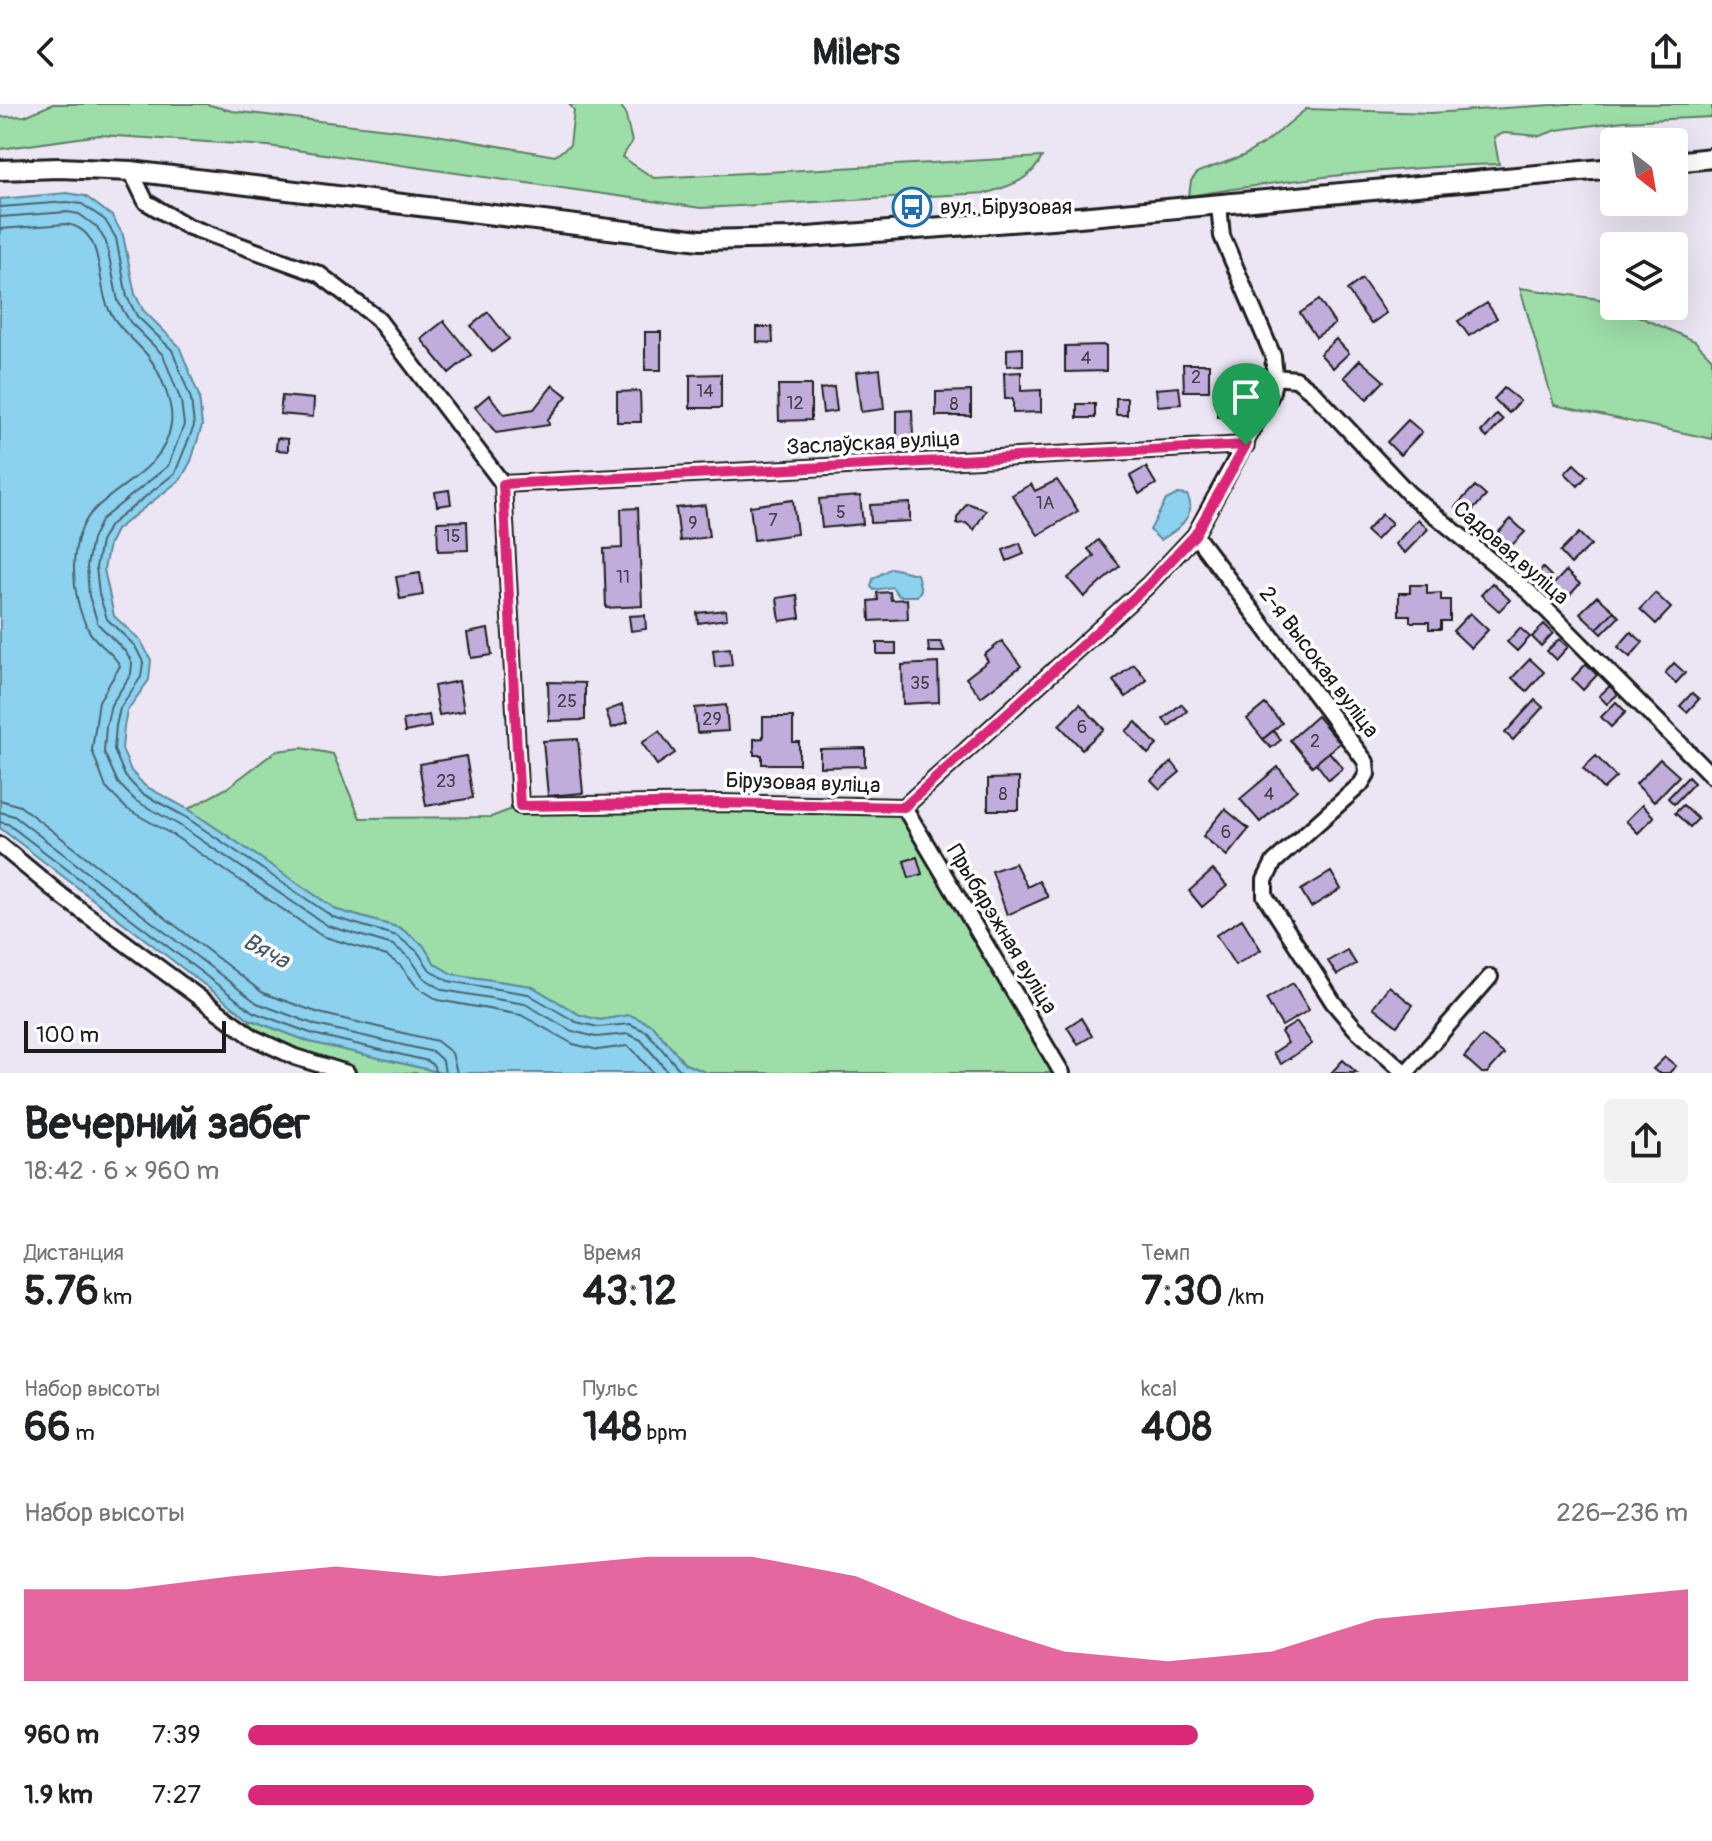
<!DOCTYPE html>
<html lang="ru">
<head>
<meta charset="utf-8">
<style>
	body { margin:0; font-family:Pangolin,sans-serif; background:#f2f2f2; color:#202124; height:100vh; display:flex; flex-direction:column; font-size:30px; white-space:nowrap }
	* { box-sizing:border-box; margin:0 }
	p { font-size:26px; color:#757577 }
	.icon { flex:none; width:44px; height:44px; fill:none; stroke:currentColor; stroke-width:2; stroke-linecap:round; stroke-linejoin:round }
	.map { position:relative; height:969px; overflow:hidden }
	.panel { display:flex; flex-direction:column; background:#fff; flex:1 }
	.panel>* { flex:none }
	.needle { width:52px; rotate:149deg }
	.tools { position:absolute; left:1600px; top:24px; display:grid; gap:16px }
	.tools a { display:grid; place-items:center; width:88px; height:88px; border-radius:8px; background:#fff; box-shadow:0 8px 32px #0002; font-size:40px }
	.scale { position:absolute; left:24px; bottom:20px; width:202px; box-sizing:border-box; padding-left:8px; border:4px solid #1c1c1c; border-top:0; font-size:22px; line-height:28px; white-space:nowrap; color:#1c1c1c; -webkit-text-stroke:6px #fff; paint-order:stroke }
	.pin { position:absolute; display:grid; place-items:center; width:68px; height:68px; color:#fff; margin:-82px -34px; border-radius:50% 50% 50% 0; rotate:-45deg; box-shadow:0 0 8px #0007 }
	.pin .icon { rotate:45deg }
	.round { display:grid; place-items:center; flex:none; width:84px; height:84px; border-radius:8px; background:#f2f2f2 }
	.overview { display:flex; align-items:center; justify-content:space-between; height:136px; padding:0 24px }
	h1 { font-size:44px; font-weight:700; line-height:60px }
	.figures { display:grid; grid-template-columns:repeat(3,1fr); gap:12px; height:136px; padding:8px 24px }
	.figures div { display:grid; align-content:center }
	.figures b { font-size:40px; font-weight:700 }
	.figures small { font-size:22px; font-weight:400 }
	.figures p { font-size:22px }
	.chart { height:224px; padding:16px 24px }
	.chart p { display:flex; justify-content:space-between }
	.chart svg { width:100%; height:144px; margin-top:8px; fill:#db2777; opacity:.7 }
	ul { padding:0 24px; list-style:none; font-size:26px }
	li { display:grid; grid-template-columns:128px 96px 1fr; align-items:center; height:60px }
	li i { height:20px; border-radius:10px; background:#db2777 }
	header { display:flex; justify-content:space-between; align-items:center; height:104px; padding:0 24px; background:#fff; font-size:36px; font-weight:700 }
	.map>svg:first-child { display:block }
	.green { fill:#9ddea8; stroke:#5c7d62; stroke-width:2 }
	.water { fill:#8cd1ee; stroke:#5f899a; stroke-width:2 }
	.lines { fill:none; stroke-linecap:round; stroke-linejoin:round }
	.shore { stroke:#496470; stroke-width:2 }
	.building { fill:#c0addc; stroke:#1c1c1c; stroke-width:2 }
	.street-casing { stroke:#1c1c1c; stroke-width:20 }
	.secondary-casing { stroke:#1c1c1c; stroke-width:24 }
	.street { stroke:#fff; stroke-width:14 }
	.secondary { stroke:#fff; stroke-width:18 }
	.route-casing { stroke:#fff; stroke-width:16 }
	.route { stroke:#db2777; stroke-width:10 }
	.labels { text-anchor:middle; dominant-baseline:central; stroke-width:7; stroke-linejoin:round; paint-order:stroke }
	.number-label { font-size:18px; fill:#45404c }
	.poi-label { font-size:22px; fill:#1c1c1c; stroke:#fff; text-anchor:start }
	.street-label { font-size:22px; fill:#1c1c1c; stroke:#fff }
	.water-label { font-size:24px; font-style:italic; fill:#435b66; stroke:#fff }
</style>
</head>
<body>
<header><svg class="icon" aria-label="back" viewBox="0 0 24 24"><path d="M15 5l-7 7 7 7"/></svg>Milers<svg class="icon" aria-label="share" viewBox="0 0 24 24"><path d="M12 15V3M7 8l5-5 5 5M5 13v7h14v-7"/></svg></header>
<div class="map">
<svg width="1712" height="969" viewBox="0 0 1712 969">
	<rect width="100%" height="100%" fill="#ece6f4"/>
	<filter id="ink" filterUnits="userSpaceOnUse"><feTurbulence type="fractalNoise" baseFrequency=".0125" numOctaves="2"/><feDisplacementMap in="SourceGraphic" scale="16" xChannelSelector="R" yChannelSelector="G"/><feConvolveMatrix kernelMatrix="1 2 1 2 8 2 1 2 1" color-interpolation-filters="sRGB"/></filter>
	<g filter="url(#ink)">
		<path class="green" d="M53 0H206L232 7 431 30 555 52 570 41 574 6 569 0H619L625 8 632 38 622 53 654 74 1042 53C1032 76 1009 82 987 89L701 104 268 42 100 31 0 45V13L25 12Z
			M1566 0H1712V13L1624 17 1557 26 1540 32 1504 29 1494 33 1499 60C1395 63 1292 75 1189 92L1191 77 1198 68 1243 52 1269 36 1306 5 1431 9Z
			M1520 184 1599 195 1695 237 1712 255V335L1554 301Z
			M302 644 333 650 360 714 491 713 520 702 904 703 1062 969H708L685 960 652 921 630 911 600 916 580 911 531 882 452 870 435 860 423 841 400 824 337 806 188 705 227 684 276 647Z
			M249 915 310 938 443 969H353L254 934Z"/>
		<path class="water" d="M67 89 85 92 112 112 123 131 135 190 143 206 179 242 199 292 202 322 191 357 181 375 116 426 109 440 104 465 114 512 141 537 151 556 149 576 127 607 124 623 122 645 131 667 145 682 188 705 337 806 400 824 423 841 435 860 452 870 531 882 580 911 600 916 630 911 652 921 685 960 708 969H443L310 938 249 915 0 724V95Z
			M1178 390 1187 391C1199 411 1175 428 1160 436L1150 426 1166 396Z
			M891 464 917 470 921 486 917 492H899L892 483 874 486 871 483 873 475Z"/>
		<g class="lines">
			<path class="shore" d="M0 103 67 98 82 100 105 116 116 134 127 193 137 212 172 246 191 295 194 322 175 369 110 421 101 438 96 463 99 490 107 515 135 542 143 558 141 573 120 604 116 622 114 646 125 672 141 689 184 712 333 813 397 832 417 847 430 866 448 877 528 890 576 918 598 923 630 920 647 928 679 965 687 969
				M0 113 67 108 79 110 97 123 106 138 118 197 130 218 163 251 181 297 184 321 168 362 102 415 92 435 87 462 89 492 98 520 126 548 132 559 131 570 111 601 106 622 104 648 118 679 136 697 179 721 328 822 393 841 410 854 424 874 443 886 525 900 572 927 596 933 628 930 641 936 669 969
				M0 125 66 120C107 126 95 178 109 206 119 226 134 235 148 252 160 267 174 301 171 320 165 363 124 377 96 404 66 432 70 492 88 525 95 540 113 547 120 562L99 597 92 646 106 684 127 705 173 731 322 832 387 852 401 862 417 883 438 896 521 911 573 940 598 946 627 942 633 946 653 969
				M0 696 20 702 263 889 319 909 437 937 452 949 457 969
				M0 708 14 712 257 899 316 921 433 948 443 957 445 969
				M0 718 8 720 253 908 313 930 428 957 434 962 435 969"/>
		</g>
		<path class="building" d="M1362 175 1386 209 1371 220 1347 186Z
			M1319 196 1335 220 1316 233 1300 209Z
			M1487 199 1497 214 1469 232 1458 217Z
			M488 208 509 235 492 248 471 222Z
			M444 217 471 251 449 269 421 235Z
			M757 223H772L773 239 757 238Z
			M645 228H661V266H645Z
			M1336 235 1349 249 1333 264 1320 250Z
			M1106 241V267L1065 268V242Z
			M1023 244V261L1007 262V245Z
			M1360 256 1384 277 1367 295 1344 273Z
			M1183 260H1209V287H1184Z
			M880 265 884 305 861 308 856 268Z
			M1021 268V287L1041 286V308L1013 309V295H1005L1004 269Z
			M721 270V304H690V271Z
			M553 281 567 292 548 315 549 321 496 329 475 303 489 291 504 310 534 305Z
			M778 281H811V316L779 317Z
			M834 283 837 307 823 309 820 285Z
			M1179 283 1181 300 1158 302 1156 285Z
			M1504 284 1520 297 1509 309 1494 295Z
			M640 287 641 318H617V288Z
			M971 287V312H936V288Z
			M1217 290H1234V313H1217Z
			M282 292 314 295 313 313 280 310Z
			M1116 294H1127V311H1116Z
			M1077 300H1095V314H1077Z
			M912 306 913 334H897V307Z
			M1497 310 1503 316 1487 334 1481 328Z
			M1408 316 1422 328 1400 351 1387 338Z
			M277 334 288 335V347L276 346Z
			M1574 360 1587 372 1578 382 1565 369Z
			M1146 363 1156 380 1139 390 1130 372Z
			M1057 376 1078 407 1038 431 1012 391 1031 380 1035 387Z
			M1475 382 1486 392 1466 413 1455 403Z
			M449 386 451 400 437 402 435 388Z
			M860 392 863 420 822 424 819 395Z
			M793 396 797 430 754 436 750 402Z
			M910 399V417L871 419 870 401Z
			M967 399 986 406 974 426 966 419 957 420V414Z
			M705 401 709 433 680 437 676 404Z
			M638 404 642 502 606 504 604 445 622 444 621 405Z
			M1382 410 1392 419 1376 436 1366 427Z
			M1418 415 1428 425 1405 449 1395 440Z
			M1511 415 1525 428 1507 446 1493 434Z
			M467 417 468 446 438 447 437 418Z
			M1579 429 1591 441 1571 460 1560 448Z
			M1098 436 1120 462 1084 493 1068 474 1094 452 1088 445Z
			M1020 439 1024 450 1007 457 1003 446Z
			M1543 464 1551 472 1541 482 1533 475Z
			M1566 467 1580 480 1563 498 1549 485Z
			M420 469 423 491 400 495 396 473Z
			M1492 479 1510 496 1499 507 1481 491Z
			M1410 481H1427V490L1441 489V496H1450V517H1441V525H1429V518H1410V511H1399V489H1410Z
			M890 488 891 496 907 495 908 515 870 517 869 497 878 496 877 489Z
			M1655 489 1671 504 1656 520 1640 505Z
			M797 491 800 514 780 517 777 494Z
			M1597 492 1614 507 1597 525 1580 509Z
			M726 506 727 515 698 519 697 509Z
			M1614 507 1619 513 1602 530 1597 525Z
			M1470 509 1488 526 1471 544 1453 527Z
			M645 511 646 525 631 527 629 512Z
			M1544 520 1553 529 1541 542 1532 533Z
			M1520 524 1530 533 1517 547 1507 538Z
			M488 525 492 551 471 554 467 529Z
			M1631 528 1643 538 1630 553 1618 543Z
			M1559 535 1568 543 1556 556 1547 547Z
			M1002 537 1021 562 981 593 966 574 988 557 984 551Z
			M928 538H941L945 548H929Z
			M877 539H896V550H877Z
			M730 544 732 561 715 563 713 546Z
			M1530 555 1544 568 1527 587 1512 574Z
			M938 559 939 598 903 600 902 561Z
			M1674 559 1685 569 1676 579 1665 569Z
			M1134 560 1147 576 1126 593 1113 577Z
			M1586 560 1597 571 1583 586 1572 575Z
			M459 577 464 607 439 611 434 582Z
			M548 578 585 579V616L549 617Z
			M1610 582 1618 590 1607 600 1599 592Z
			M1692 589 1699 595 1687 608 1680 602Z
			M1535 596 1543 603 1513 636 1505 629Z
			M1616 598 1626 608 1611 623 1601 613Z
			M1080 600 1104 625 1082 645 1059 621Z
			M1181 600 1187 607 1169 622 1163 615Z
			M1265 600 1282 619 1263 635 1247 615Z
			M622 601 628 618 612 624 606 607Z
			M726 601 728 627 697 629 695 604Z
			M429 611 431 623 405 628 403 616Z
			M1317 612 1340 639 1312 662 1290 636Z
			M763 613H793V638H799V660H762V651H754V635L763 634Z
			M1136 618 1157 641 1148 650 1126 627Z
			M659 627 675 649 657 661 642 639Z
			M1273 627 1281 636 1271 644 1263 635Z
			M578 635 583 689 548 692 543 637Z
			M865 644V662L820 663V645Z
			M1329 648 1343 664 1329 676 1316 659Z
			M466 652 473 694 426 702 419 660Z
			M1596 652 1616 673 1603 685 1583 664Z
			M1660 655 1679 672 1654 698 1636 680Z
			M1172 658 1180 668 1160 685 1151 676Z
			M1278 663 1297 686 1260 718 1240 695Z
			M1688 673 1694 679 1674 700 1668 694Z
			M1019 674V706H988V675Z
			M1642 701 1654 713 1638 729 1626 717Z
			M1683 701 1698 715 1690 723 1675 709Z
			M1225 705 1249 725 1227 752 1203 732Z
			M917 753 922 770 909 774 904 757Z
			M1015 759 1027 783 1039 777 1048 793 1007 811 992 767Z
			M1213 766 1227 782 1202 803 1189 787Z
			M1331 768 1341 785 1311 803 1301 786Z
			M1242 815 1261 846 1235 861 1216 831Z
			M1347 846 1356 860 1337 871 1328 857Z
			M1293 879 1309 906 1282 922 1266 895Z
			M1389 882 1413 901 1397 922 1373 903Z
			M1081 914 1092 932 1078 940 1067 923Z
			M1297 918 1312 940 1281 960 1273 949 1288 939 1281 928Z
			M1482 932 1504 950 1487 969H1482L1464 953Z
			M1665 953 1676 962 1669 969H1658L1653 965Z
			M1343 956 1357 969H1331Z"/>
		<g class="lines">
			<defs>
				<path id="street" d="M131 67 146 98 187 122 319 170 377 214 503 380 520 702 721 699 904 703 1148 481 1195 431 1271 291 1275 273 1273 252 1222 132 1219 101
					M1275 273 1296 275 1313 288 1409 390 1529 488 1712 672
					M503 380 1246 341
					M1195 431 1366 658 1367 670 1361 680 1274 758 1265 776V792L1333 898 1355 924 1405 969
					M904 703 1062 969
					M0 741 63 793 254 934 295 953 347 969
					M1406 969 1490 873"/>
				<path id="secondary" d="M1674 58 1712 54
					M0 66 59 64 131 67 700 136 794 134 1079 113 1614 64"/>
			</defs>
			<use href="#street" class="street-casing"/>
			<use href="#secondary" class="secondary-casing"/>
			<use href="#street" class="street"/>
			<use href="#secondary" class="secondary"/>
		</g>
	</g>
	<g class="lines" filter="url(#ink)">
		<defs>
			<path id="route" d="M1246 341 1195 431 1148 481 904 703 721 699 520 702 503 380Z"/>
		</defs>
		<use href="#route" class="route-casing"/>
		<use href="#route" class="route"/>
	</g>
	<defs>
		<symbol id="bus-ring" viewBox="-11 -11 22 22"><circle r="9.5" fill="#fff" stroke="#1f6fb2" stroke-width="1.5"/><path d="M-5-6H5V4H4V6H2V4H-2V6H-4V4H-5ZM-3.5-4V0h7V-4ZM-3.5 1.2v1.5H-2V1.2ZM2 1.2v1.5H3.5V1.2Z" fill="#1f6fb2"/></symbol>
	</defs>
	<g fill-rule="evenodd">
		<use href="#bus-ring" x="890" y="81" width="44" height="44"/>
	</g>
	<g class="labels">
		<g class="number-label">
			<text x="1086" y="254">4</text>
			<text x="1196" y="273">2</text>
			<text x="705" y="287">14</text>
			<text x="795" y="299">12</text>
			<text x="954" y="300">8</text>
			<text x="1045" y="399">1А</text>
			<text x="841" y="408">5</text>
			<text x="773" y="416">7</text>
			<text x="693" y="419">9</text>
			<text x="452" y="432">15</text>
			<text x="623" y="473">11</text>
			<text x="920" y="579">35</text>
			<text x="567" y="597">25</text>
			<text x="712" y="615">29</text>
			<text x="1082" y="623">6</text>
			<text x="1315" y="637">2</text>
			<text x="446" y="677">23</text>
			<text x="1003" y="690">8</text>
			<text x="1269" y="690">4</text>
			<text x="1226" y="728">6</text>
		</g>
		<g class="poi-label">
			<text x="940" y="103">вул. Бірузовая</text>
		</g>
		<g class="street-label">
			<text transform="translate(873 339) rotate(-3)">Заслаўская вуліца</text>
			<text transform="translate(1511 449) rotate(41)">Садовая вуліца</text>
			<text transform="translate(1319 558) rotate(53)">2-я Высокая вуліца</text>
			<text transform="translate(803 679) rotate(2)">Бірузовая вуліца</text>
			<text transform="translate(1002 825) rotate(59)">Прыбярэжная вуліца</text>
		</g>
		<g class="water-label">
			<text transform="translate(266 847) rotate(29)">Вяча</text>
		</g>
	</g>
</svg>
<div class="tools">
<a><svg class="needle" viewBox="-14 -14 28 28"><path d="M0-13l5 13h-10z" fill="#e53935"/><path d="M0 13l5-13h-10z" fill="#757577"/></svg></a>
<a><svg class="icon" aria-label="layers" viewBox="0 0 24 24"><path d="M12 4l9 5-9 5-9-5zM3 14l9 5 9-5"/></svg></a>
</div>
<div class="scale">100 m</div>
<div class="pin" style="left:1246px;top:341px;background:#1e9e55"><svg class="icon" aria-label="arrive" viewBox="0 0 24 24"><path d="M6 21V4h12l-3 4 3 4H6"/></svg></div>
</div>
<section class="panel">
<div class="overview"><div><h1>Вечерний забег</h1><p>18:42 · 6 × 960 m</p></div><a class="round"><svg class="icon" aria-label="share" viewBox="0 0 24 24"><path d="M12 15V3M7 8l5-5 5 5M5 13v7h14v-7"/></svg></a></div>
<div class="figures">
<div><p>Дистанция</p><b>5.76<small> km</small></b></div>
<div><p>Время</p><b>43:12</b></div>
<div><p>Темп</p><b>7:30<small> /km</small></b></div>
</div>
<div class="figures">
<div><p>Набор высоты</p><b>66<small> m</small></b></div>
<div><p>Пульс</p><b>148<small> bpm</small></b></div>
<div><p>kcal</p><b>408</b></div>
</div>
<div class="chart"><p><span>Набор высоты</span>226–236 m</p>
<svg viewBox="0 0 160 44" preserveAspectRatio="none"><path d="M0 44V16L10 16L20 12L30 9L40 12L50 9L60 6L70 6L80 12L90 25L100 35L110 38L120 35L130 25L140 22L150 19L160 16V44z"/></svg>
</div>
<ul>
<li><b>960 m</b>7:39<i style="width:66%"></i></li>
<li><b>1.9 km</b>7:27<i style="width:74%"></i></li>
</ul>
</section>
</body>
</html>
